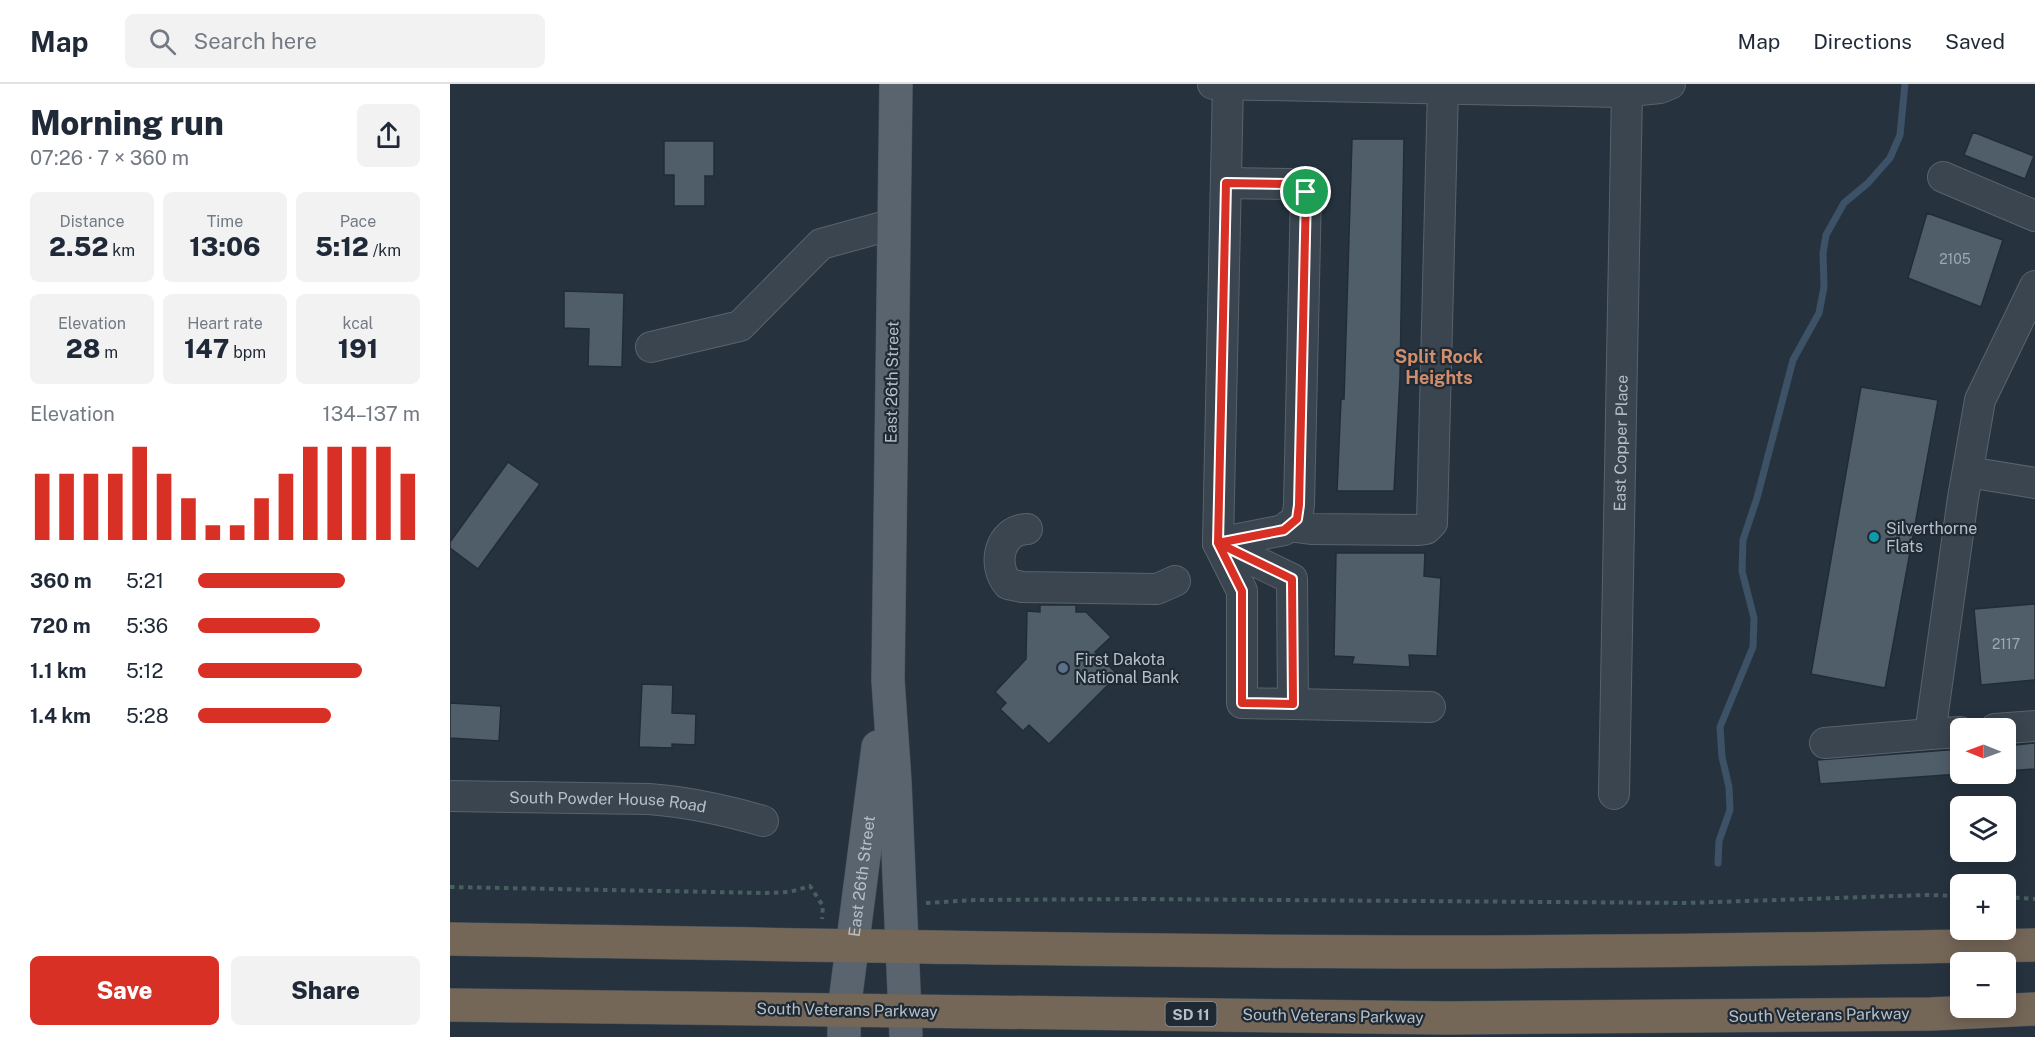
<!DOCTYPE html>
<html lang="en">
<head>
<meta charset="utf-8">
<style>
	body { margin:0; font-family:"Public Sans",sans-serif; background:#f2f2f3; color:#1f2937; height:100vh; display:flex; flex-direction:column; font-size:22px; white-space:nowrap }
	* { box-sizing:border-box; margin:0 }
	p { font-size:20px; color:#747a83 }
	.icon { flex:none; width:33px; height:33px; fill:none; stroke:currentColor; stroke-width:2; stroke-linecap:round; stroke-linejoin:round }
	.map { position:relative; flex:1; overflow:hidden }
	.panel { display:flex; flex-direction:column; background:#fff; width:450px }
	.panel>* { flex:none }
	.needle { width:39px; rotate:271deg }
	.fabs { position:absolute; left:1500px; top:634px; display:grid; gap:12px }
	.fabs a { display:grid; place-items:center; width:66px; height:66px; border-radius:9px; background:#fff; box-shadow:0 3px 15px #0003; font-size:30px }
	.pin { position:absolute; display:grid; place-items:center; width:51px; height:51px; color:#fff; margin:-26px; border:3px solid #fff; border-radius:50%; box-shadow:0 2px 6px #0007 }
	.round { display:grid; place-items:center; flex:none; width:63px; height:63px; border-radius:9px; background:#f2f2f3 }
	.overview { display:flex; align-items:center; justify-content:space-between; height:102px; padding:0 30px }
	h1 { font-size:33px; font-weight:800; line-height:45px }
	.stats { display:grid; grid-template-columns:repeat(3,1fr); gap:9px; height:102px; padding:6px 30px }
	.stats div { display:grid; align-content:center; border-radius:9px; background:#f2f2f3; text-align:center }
	.stats b { font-size:26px; font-weight:800 }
	.stats small { font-size:16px; font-weight:400 }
	.stats p { font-size:16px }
	.chart { height:168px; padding:12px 30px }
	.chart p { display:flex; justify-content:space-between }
	.chart svg { width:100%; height:108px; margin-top:6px; stroke:#d93025; stroke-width:6 }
	.button { display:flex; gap:12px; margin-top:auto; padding:12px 30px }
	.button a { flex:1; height:69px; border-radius:9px; background:#d93025; color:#fff; font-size:24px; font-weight:800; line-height:69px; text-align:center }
	.button a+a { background:#f2f2f3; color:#1f2937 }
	ul { padding:0 30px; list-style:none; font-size:20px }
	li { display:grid; grid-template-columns:96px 72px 1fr; align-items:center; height:45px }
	li i { height:15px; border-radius:8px; background:#d93025 }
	header { display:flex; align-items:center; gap:36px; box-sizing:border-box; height:84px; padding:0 30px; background:#fff; border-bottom:2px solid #e0e1e3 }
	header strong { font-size:28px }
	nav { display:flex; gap:33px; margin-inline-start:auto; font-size:21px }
	.search { width:420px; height:54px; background:#f2f2f3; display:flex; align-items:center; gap:15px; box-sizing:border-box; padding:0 21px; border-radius:9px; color:#747a83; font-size:22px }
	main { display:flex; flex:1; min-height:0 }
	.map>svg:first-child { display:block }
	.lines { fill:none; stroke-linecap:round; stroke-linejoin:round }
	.stream { stroke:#3d5267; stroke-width:7 }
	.building { fill:#505e6a; stroke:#212c36; stroke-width:1.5 }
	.minor-casing { stroke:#58636c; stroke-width:32 }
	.major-casing { stroke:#444e58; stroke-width:34 }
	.highway-casing { stroke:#455059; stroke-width:34 }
	.path { stroke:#495e5f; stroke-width:4; stroke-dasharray:4.5 4.5; stroke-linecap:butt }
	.minor { stroke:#3a454f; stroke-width:30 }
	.major { stroke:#59646f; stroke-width:33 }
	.highway { stroke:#756758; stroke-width:33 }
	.route-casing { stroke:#fff; stroke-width:12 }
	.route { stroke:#d93025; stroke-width:8 }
	.culture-dot { fill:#0f9aa8; stroke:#1f2a34; stroke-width:2 }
	.service-dot { fill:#5c6f8a; stroke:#1f2a34; stroke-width:2 }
	.labels { text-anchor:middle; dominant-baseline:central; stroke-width:4.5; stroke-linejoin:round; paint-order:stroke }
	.number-label { font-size:14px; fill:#9da8b1 }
	.shield { fill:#1f2a34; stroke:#89939c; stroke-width:1.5 }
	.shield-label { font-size:15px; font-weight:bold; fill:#b7c0c9 }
	.street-label { font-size:16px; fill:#b7c0c9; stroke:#1f2a34 }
	.poi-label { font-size:16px; fill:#b7c0c9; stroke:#1f2a34; text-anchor:start }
	.neighbourhood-label { font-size:18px; font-weight:bold; fill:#d18e6b; stroke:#1f2a34 }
</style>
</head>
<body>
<header>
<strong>Map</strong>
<div class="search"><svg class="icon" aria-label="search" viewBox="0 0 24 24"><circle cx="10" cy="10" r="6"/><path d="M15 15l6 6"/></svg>Search here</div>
<nav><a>Map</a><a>Directions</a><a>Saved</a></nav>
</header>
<main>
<section class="panel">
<div class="overview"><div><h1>Morning run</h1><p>07:26 · 7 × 360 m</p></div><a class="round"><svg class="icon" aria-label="share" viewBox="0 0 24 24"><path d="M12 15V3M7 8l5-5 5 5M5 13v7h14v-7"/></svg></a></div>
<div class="stats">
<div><p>Distance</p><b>2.52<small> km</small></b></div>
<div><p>Time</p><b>13:06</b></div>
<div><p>Pace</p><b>5:12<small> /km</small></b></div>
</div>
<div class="stats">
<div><p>Elevation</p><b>28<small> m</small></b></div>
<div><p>Heart rate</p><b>147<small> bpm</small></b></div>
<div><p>kcal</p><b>191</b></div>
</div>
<div class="chart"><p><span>Elevation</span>134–137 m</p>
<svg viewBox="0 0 160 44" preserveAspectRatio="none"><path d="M5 44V17M15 44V17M25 44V17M35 44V17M45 44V6M55 44V17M65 44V27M75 44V38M85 44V38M95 44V27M105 44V17M115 44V6M125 44V6M135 44V6M145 44V6M155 44V17"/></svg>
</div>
<ul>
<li><b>360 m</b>5:21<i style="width:66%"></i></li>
<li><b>720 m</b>5:36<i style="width:55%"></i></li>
<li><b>1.1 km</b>5:12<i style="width:74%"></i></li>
<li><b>1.4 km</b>5:28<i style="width:60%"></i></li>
</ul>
<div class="button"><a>Save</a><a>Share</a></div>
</section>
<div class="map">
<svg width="1585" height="953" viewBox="0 0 1585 953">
	<rect width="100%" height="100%" fill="#26333f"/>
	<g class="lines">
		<path class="stream" d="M1268 779 1269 757 1280 726 1279 703 1272 673 1270 643 1303 563 1304 534 1292 487 1293 456 1307 414 1343 276 1369 229 1374 203 1373 169 1376 151 1394 119 1418 99 1440 74 1450 51 1455 0"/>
	</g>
	<path class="building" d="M1523 48 1584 72 1575 95 1514 71Z
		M902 55H954L950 294 944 407H887L891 315H894Z
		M214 57H264V92H255V122H224V91H214Z
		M1477 129 1553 156 1531 223 1458 194Z
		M114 207 174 209 172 283 138 282 139 245 114 244Z
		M1411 303 1488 316 1435 604 1361 590Z
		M58 378 90 400 28 485 0 464V458Z
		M886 469H975L974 492 991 494 987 572 959 571 960 583 902 580 904 573 884 572Z
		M1585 520V596L1531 601 1524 525Z
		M590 521H626V528H636L661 553 645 568 668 591 599 660 579 641 573 647 550 625 556 619 545 608 576 575 577 527 590 528Z
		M192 600 223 601 222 629 246 630 245 661 222 660V664L189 663Z
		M0 619 51 622 49 657 0 654Z
		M1585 659V685L1556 687V662Z
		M1510 665V690L1370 700 1367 676Z"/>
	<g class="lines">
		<defs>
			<g id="minor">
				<path d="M763 0 1170 8 1210 4 1220 0"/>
				<path d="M778 0 768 459 792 507V619L980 623"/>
				<path d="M1493 93 1585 132"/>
				<path d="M201 263 290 242 371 160 444 140"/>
				<path d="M1518 388 1585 399"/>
				<path d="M838 442 861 445 969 446 976 445 982 439 993 4"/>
				<path d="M577 445C549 446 542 481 558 500L572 503 707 505 725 497"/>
				<path d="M768 459 834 446 847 435 849 421 856 108 853 102 840 100 776 99"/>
				<path d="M768 459 842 495 843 620"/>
				<path d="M1545 645 1585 642"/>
				<path d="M1510 648 1480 650 1513 414 1530 316 1585 202"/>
				<path d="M1375 659 1480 650"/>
				<path id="s1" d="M1164 710 1177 7"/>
				<path id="s2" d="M0 712 199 715C238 718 275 726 313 737"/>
			</g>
			<g id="major">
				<path d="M446 0 438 596 445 698 456 953"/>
				<path id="s3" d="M394 953V926L428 663"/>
			</g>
			<path id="highway" d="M0 855C334 860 669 868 1004 868 1197 868 1391 864 1585 861
				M0 921 998 934 1481 930 1585 925"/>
		</defs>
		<use href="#minor" class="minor-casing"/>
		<use href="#major" class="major-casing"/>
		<use href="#highway" class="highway-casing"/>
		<path class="path" d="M0 803 316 809 340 808 360 802 373 822 372 835
			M1556 813 1585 815
			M476 819 525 816 690 815 1236 819 1476 811 1510 812"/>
		<use href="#minor" class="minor"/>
		<use href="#major" class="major"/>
		<use href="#highway" class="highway"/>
	</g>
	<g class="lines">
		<defs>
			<path id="route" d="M856 108 853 102 840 100 776 99 768 459 842 495 843 620 792 619V507L768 459 834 446 847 435 849 421 856 108"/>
		</defs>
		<use href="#route" class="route-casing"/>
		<use href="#route" class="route"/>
	</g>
	<circle class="culture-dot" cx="1424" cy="453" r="6"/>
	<circle class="service-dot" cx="613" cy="584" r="6"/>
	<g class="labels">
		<g class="number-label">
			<text x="1505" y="175">2105</text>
			<text x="1556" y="560">2117</text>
		</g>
		<rect class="shield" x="715.5" y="918" width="51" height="24" rx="4.5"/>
		<g class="shield-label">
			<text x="741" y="930">SD 11</text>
		</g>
		<g class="street-label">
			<text transform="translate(442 298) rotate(-89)">East 26th Street</text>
			<text stroke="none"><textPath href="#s1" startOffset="351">East Copper Place</textPath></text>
			<text stroke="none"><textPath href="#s2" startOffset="158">South Powder House Road</textPath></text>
			<text stroke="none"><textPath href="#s3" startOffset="162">East 26th Street</textPath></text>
			<text transform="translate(397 926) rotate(1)">South Veterans Parkway</text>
			<text transform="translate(1369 931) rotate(-1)">South Veterans Parkway</text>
			<text transform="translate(883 932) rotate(1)">South Veterans Parkway</text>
		</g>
		<g class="poi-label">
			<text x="1436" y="444">Silverthorne<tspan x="1436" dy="18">Flats</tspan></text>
			<text x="625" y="575">First Dakota<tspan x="625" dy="18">National Bank</tspan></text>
		</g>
		<g class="neighbourhood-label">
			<text x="989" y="272">Split Rock<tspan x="989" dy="21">Heights</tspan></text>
		</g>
	</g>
</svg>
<div class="fabs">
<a><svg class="needle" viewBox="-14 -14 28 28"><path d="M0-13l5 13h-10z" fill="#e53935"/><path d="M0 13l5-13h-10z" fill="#747a83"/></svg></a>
<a><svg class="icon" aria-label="layers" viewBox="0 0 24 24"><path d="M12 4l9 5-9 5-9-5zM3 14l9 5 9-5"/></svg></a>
<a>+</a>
<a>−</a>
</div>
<div class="pin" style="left:856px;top:108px;background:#1e9e55"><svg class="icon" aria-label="arrive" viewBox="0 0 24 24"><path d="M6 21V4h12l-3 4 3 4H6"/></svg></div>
</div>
</main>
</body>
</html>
